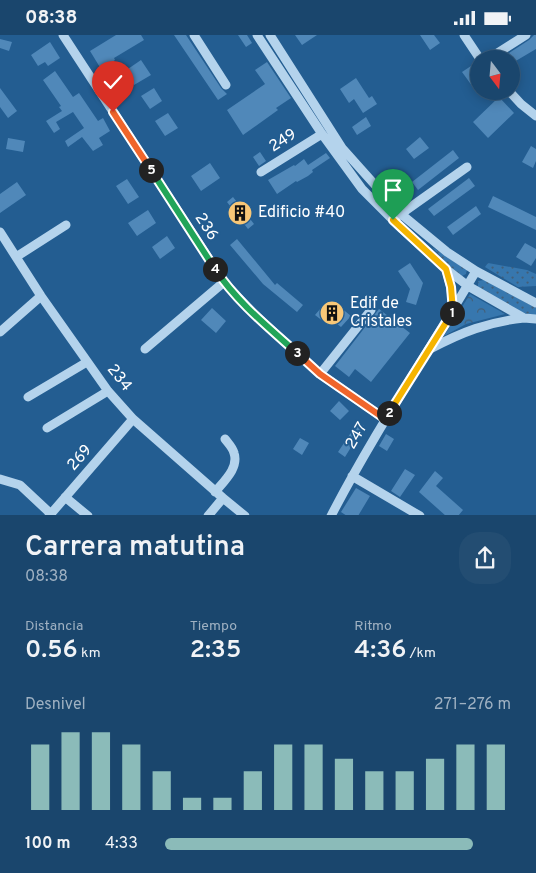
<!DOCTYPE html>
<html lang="es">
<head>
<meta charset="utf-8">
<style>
	body { margin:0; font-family:Overpass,sans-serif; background:#234d72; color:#f1f3f6; height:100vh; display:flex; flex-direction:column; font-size:19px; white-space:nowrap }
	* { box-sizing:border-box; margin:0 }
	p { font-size:16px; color:#9fb1c2 }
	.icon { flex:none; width:28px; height:28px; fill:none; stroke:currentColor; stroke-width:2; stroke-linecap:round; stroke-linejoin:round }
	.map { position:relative; height:480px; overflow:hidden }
	.sheet { display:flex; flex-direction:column; background:#1a466d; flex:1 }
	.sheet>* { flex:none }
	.needle { width:32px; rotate:164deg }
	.buttons { position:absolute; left:470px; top:15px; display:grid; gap:10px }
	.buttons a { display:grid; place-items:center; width:50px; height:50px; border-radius:50%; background:#1a466d; box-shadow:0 2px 12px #0003,0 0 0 1px #385e80; font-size:25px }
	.pin { position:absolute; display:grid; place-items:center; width:42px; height:42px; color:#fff; margin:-51px -21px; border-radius:50% 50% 50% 0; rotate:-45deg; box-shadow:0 0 5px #0007 }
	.pin .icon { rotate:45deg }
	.km { position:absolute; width:25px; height:25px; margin:-12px; border-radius:50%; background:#222; color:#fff; font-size:14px; line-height:25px; text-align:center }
	.round { display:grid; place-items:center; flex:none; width:52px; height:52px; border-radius:20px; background:#234d72 }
	.overview { display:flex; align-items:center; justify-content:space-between; height:85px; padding:0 25px }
	h1 { font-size:28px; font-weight:600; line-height:38px }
	.metrics { display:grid; grid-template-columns:repeat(3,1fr); gap:8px; height:85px; padding:5px 25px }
	.metrics div { display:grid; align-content:center }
	.metrics b { font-size:25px; font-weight:600 }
	.metrics small { font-size:14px; font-weight:400 }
	.metrics p { font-size:14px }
	.chart { height:140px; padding:10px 25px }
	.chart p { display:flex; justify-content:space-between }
	.chart svg { width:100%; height:90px; margin-top:5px; stroke:#8bbbb9; stroke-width:6 }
	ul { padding:0 25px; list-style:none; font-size:16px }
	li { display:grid; grid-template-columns:80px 60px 1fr; align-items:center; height:38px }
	li i { height:12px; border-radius:6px; background:#8bbbb9 }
	.status { display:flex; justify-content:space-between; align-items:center; height:35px; padding:0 25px; background:#1a466d; direction:ltr }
	.status svg { height:14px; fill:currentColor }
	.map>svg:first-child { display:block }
	.grass { fill:url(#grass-dots) }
	.park { fill:url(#park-crowns) }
	.building { fill:#5088b9 }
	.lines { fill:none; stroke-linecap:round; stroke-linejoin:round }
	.minor { stroke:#b4d3ec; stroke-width:9 }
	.split-1-casing { stroke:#fff; stroke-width:10 }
	.split-2-casing { stroke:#fff; stroke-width:10 }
	.split-3-casing { stroke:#fff; stroke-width:10 }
	.split-4-casing { stroke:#fff; stroke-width:10 }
	.split-5-casing { stroke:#fff; stroke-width:10 }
	.split-6-casing { stroke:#fff; stroke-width:10 }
	.split-1 { stroke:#f5b400; stroke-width:6 }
	.split-2 { stroke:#f5b400; stroke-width:6 }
	.split-3 { stroke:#f0652b; stroke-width:6 }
	.split-4 { stroke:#22a559; stroke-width:6 }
	.split-5 { stroke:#22a559; stroke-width:6 }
	.split-6 { stroke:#f0652b; stroke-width:6 }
	.labels { text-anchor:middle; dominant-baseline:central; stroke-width:4; stroke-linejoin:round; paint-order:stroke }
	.street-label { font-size:16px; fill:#fff; stroke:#235d91 }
	.poi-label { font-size:16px; fill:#fff; stroke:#235d91; text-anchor:start }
</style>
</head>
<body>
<div class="status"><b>08:38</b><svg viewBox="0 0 49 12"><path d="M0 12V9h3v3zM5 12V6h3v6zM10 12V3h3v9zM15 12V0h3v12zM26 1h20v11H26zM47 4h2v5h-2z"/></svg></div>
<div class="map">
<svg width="536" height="481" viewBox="0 0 536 481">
	<defs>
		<pattern id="grass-dots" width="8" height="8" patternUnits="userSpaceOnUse" patternTransform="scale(1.25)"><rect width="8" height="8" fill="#3777ae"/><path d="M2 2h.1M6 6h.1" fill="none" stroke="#435f78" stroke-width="1.8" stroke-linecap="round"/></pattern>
		<pattern id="park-crowns" width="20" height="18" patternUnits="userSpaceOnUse" patternTransform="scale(1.25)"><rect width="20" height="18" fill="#3777ae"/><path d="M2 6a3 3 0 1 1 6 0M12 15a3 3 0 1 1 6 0" fill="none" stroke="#435f78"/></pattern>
	</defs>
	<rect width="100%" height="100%" fill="#235d91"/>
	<path class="grass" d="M432 212 467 235 466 239 462 241 446 228Z
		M488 228 527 235 536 239V251L518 252 485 232Z
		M484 245 536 273V281L521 277 478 252V246Z"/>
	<path class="park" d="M470 259 505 279 466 289 444 301Z"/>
	<path class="building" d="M116 0H141L144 5 114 23 115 25 101 34 90 16Z
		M174 0H186L221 53 227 59 218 65Z
		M238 0H247L252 8 246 12Z
		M295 0H317L302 10Z
		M420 0H434L440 8 430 15Z
		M534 0H536V14L514 27 509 18 529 5Z
		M0 4 12 7 9 16 0 13Z
		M50 7 60 23 48 31 45 27 38 31 31 20Z
		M141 25 151 40 134 50 125 36Z
		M267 27 291 63 276 73 278 75 243 100 227 75 265 49 255 35Z
		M474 29 479 36V53L475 55 462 37Z
		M55 36 73 62 79 58 98 86 103 83 110 96 99 103 103 110 93 116 82 102 68 112 65 106 84 93 73 77 56 87 60 94 54 98 46 86 62 76 59 72 61 71 43 45Z
		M356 43 369 63 372 61 377 69 363 78 354 64 349 68 340 54Z
		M0 53 17 76 8 83 0 72Z
		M154 53 162 66 150 74 141 61Z
		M499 62 514 78 488 103 473 87Z
		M168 78 178 93 165 101 155 86Z
		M366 82 371 91 357 100 352 92Z
		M420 102 429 113 414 124 406 114Z
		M8 103 25 106 23 117 6 114Z
		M531 111 536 114V126L533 133 522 127Z
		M453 115 459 123 418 155 412 147Z
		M260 117 266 126 259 131 253 122Z
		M326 118 330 123 312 135 313 137 308 141 297 147 296 146 277 159 268 145 294 130 295 131 304 124 308 130Z
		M210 128 220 143 201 156 191 141Z
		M469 143 475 151 434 181 428 174Z
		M127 144 139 162 128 169 116 151Z
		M17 147 26 160 0 178V159Z
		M493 161 536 182V195L488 172Z
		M233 162 254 189 248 194 227 167Z
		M476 171 481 179 453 200 447 192Z
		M148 175 156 188 137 201 128 188Z
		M167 201 175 213 160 224 152 212Z
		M237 204 275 250 277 248 303 270 297 277 263 249 230 210Z
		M525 208 536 214V223L531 231 516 222Z
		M410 228 423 248 416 270 406 267 410 254 398 236Z
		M326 267 337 275 340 272 351 281 341 292 332 285 328 290 315 280Z
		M212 273 226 286 216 298 201 285Z
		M379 274 410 298 371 347 355 334 349 342 335 331Z
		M339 366 349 376 340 385 330 376Z
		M358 387 364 391 345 422 338 417Z
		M386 399 394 404 387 416 379 411Z
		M300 403 309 408 302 420 293 414Z
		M405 434 415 440 400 462 391 456Z
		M435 436 443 443 436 451 463 475 458 481H446L419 457Z
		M356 453 370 461 358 481H347L341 477Z"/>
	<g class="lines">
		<path class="minor" d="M63 0 224 247 253 278 320 339 385 384
			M194 0 226 50
			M257 0 322 99 362 154 402 194 446 234 468 251 524 283 536 284
			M270 0 342 113 401 179 447 217 476 236 536 268
			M464 0 480 24
			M488 24 526 0
			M509 56 521 69 536 81
			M261 137 322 99
			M398 181 467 132
			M0 197 41 261 108 356 133 384 223 463 245 481
			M16 222 66 190
			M446 234 451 253 453 276
			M0 297 41 261
			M145 314 224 247
			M430 314C462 297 488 287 524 283
			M320 339 371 275
			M28 362 87 327
			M47 393 108 356
			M352 441 420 481
			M0 444 20 450 51 479
			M215 457C224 446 239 433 234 418 233 413 228 408 225 404
			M65 462 88 481
			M49 481 133 384
			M208 481 223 463
			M331 481C375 396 428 318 476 236"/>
	</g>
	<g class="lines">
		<defs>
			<path id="split-1" d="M393 185 446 234 451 252 453 276 452 278"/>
			<path id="split-2" d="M389 378 452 278"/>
			<path id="split-3" d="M297 318 320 339 385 384 389 378"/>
			<path id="split-4" d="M215 234C237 267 268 292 297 318"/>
			<path id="split-5" d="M151 135 215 234"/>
			<path id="split-6" d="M113 77 151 135"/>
		</defs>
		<use href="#split-1" class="split-1-casing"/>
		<use href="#split-2" class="split-2-casing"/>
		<use href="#split-3" class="split-3-casing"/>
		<use href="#split-4" class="split-4-casing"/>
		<use href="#split-5" class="split-5-casing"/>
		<use href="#split-6" class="split-6-casing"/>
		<use href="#split-1" class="split-1"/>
		<use href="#split-2" class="split-2"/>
		<use href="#split-3" class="split-3"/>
		<use href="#split-4" class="split-4"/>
		<use href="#split-5" class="split-5"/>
		<use href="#split-6" class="split-6"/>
	</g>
	<defs>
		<symbol id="building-disc" viewBox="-11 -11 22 22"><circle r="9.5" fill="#f8c777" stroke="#235d91"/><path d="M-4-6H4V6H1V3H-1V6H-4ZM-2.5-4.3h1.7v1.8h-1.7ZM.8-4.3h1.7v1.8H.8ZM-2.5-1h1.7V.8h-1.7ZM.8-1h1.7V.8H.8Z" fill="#111"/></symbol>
	</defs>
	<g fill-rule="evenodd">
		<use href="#building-disc" x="226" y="164" width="28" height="28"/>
		<use href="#building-disc" x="318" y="264" width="28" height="28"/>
	</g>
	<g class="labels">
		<g class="street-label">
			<text transform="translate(283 106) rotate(-32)">249</text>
			<text transform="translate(206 192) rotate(57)">236</text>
			<text transform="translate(119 343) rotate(52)">234</text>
			<text transform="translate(357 401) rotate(-60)">247</text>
			<text transform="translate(80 423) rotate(-49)">269</text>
		</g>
		<g class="poi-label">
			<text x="258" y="178">Edificio #40</text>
			<text x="350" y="269">Edif de<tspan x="350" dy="18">Cristales</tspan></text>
		</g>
	</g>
</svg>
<div class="buttons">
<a><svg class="needle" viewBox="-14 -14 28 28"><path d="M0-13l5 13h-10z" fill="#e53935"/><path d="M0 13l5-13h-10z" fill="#9fb1c2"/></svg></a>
</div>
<div class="pin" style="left:393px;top:185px;background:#1e9e55"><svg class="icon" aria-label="arrive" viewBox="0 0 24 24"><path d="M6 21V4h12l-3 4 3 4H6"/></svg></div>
<div class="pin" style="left:113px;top:77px;background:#d93025"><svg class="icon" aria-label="check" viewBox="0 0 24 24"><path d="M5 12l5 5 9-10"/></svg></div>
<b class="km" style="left:452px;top:278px">1</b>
<b class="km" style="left:389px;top:378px">2</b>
<b class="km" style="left:297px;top:318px">3</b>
<b class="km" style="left:215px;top:234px">4</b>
<b class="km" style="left:151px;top:135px">5</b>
</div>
<section class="sheet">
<div class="overview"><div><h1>Carrera matutina</h1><p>08:38</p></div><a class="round"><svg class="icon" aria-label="share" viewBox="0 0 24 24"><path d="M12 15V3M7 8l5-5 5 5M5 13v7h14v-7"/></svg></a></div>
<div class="metrics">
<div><p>Distancia</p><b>0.56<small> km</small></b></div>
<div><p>Tiempo</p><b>2:35</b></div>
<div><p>Ritmo</p><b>4:36<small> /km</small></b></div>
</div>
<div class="chart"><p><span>Desnivel</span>271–276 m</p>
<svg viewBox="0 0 160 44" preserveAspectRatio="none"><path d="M5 44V12M15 44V6M25 44V6M35 44V12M45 44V25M55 44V38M65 44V38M75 44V25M85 44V12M95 44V12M105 44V19M115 44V25M125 44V25M135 44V19M145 44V12M155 44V12"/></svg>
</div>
<ul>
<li><b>100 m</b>4:33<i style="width:89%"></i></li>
</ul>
</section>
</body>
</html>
